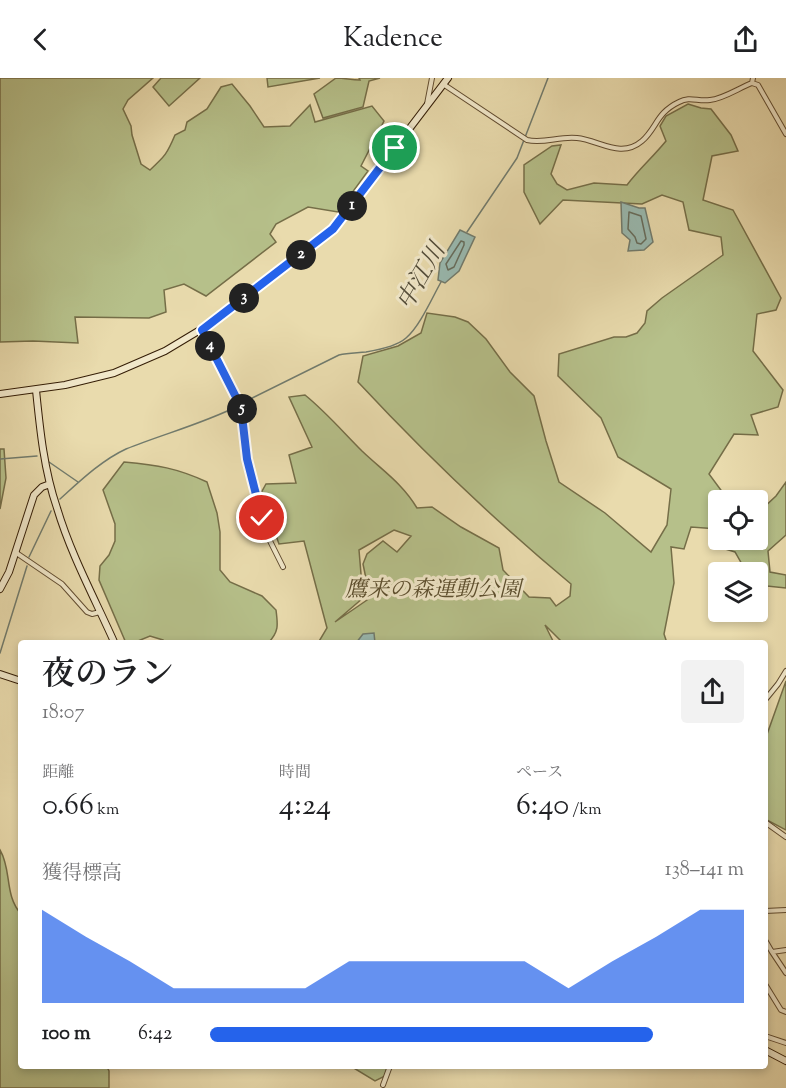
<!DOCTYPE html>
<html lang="ja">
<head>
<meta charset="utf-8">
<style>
	body { margin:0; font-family:"Sorts Mill Goudy","Noto Serif JP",serif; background:#f2f2f2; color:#202124; height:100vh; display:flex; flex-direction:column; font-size:22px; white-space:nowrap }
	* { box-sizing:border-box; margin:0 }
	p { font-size:20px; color:#757577 }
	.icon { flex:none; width:33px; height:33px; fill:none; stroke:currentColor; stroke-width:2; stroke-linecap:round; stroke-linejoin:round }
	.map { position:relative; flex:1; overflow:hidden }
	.drawer { position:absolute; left:18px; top:562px; width:750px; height:429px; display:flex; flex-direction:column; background:#fff; border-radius:6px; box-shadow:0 3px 9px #0003 }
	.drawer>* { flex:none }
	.controls { position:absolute; left:708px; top:412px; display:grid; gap:12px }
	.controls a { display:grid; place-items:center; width:60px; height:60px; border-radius:6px; background:#fff; box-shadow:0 3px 9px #0003; font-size:30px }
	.pin { position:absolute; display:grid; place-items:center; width:51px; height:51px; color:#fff; margin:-26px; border:3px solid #fff; border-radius:50%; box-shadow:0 2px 6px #0007 }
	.km { position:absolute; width:30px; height:30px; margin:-15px; border-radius:50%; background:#222; color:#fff; font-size:16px; line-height:30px; text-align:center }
	.round { display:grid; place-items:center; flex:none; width:63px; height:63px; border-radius:6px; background:#f2f2f2 }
	.head { display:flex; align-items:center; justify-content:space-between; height:102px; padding:0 24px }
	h1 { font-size:33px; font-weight:600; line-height:45px }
	.metrics { display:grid; grid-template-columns:repeat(3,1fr); gap:9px; height:102px; padding:6px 24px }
	.metrics div { display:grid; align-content:center }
	.metrics b { font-size:30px; font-weight:600 }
	.metrics small { font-size:16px; font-weight:400 }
	.metrics p { font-size:16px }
	.chart { height:168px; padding:12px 24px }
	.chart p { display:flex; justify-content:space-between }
	.chart svg { width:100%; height:108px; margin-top:6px; fill:#2563eb; opacity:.7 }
	ul { padding:0 24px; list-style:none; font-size:20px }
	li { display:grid; grid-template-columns:96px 72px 1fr; align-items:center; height:45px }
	li i { height:15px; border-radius:8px; background:#2563eb }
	header { display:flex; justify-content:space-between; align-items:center; height:78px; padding:0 24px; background:#fff; font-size:27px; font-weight:600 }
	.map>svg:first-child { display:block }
	.green { fill:#b6c08a; stroke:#756e48; stroke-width:1.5; fill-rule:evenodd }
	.water { fill:#99bab1; stroke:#717b6d; stroke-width:1.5 }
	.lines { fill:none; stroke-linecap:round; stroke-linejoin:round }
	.shore { stroke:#666c5c; stroke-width:1.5 }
	.stream { stroke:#717b6d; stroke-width:1.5 }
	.street-casing { stroke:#614c30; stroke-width:6 }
	.secondary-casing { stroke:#341d06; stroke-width:8 }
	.street { stroke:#f1e8ca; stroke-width:4 }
	.secondary { stroke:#f1e8ca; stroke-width:6 }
	.route-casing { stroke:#fff; stroke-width:12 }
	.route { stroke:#2563eb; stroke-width:8 }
	.labels { text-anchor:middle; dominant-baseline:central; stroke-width:6; stroke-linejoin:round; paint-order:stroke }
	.park-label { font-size:22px; font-style:italic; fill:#5b4e2e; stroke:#f1e8ca }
	.water-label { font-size:24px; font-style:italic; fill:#524c39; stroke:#f1e8ca }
</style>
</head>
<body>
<header><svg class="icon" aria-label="back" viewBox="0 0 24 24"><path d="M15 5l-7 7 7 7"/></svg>Kadence<svg class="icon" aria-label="share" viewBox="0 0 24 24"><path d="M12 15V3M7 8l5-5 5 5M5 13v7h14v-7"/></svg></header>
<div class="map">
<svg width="786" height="1010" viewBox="0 0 786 1010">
	<rect width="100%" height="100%" fill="#e9dbad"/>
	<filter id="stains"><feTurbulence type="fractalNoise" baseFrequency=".00333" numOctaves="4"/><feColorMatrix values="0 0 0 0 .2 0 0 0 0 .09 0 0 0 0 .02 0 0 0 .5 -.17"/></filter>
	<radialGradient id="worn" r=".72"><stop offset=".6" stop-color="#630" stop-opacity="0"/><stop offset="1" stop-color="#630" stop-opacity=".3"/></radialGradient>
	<path class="green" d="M0 0H153L128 22 123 31 131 48 132 57 141 86 150 92C165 78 167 76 175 57L185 52 187 44 207 31 221 9 232 6 250 28 264 49 290 48 310 27 315 44 372 28 384 43 361 88 368 93 338 134 308 129 276 146 270 156 276 164 206 218 184 206 164 212 166 234 149 240 75 239 78 265 33 263 0 264Z
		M161 0H200L169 28 153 9Z
		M267 0H320L268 9Z
		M336 0C345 0 351 2 360 2L359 0H380L369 3 363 29 323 40 314 16Z
		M688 26 701 30 711 31 731 57 738 73 712 78 703 122 733 132 781 220 776 232 757 236 753 273 783 312 778 329 751 337 758 357 734 356 709 396 729 423H718V451L691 449 684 471 671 469 674 505 664 556 667 565H563L545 547 554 565H318L327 550 304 463 279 466 261 415 266 406 296 405 289 377 312 369 289 319 305 317C326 334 343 354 362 373 383 393 402 405 417 430L432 429 461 449 499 470 503 492 529 519 550 520 556 528 570 518 571 506C494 442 426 377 358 304L363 278 398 268 421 255 427 235 455 239 468 244 486 261 510 294 534 318 546 363 559 404 605 435 651 474 667 447 671 411 618 379 601 340 558 298 559 276 614 259H626L637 255 645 245 647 233 662 220 723 177 721 159 689 152 683 124 662 117 642 126 563 122 540 146 524 114V87L552 68 561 67 551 96 557 106 567 112 594 105 627 107C639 91 653 79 666 63L660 48 666 38ZM394 452 411 458 397 474 383 463 367 476 363 486 370 520 335 544 363 520 359 472Z
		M0 371H4L6 400 0 431Z
		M124 384C157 387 177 390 207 404L217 435 220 454V492L230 504 262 518 276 532C278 547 279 554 268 565H166L163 562 150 558 133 565H126L99 502 100 488 109 477 115 463V446L103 412Z
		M786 404V457L768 473 770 494 786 497V510L758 507V495H747L735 474 722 470 725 462H758V433H760L776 418Z
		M786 603V752L765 741V662Z
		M0 772C12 792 4 817 21 836V988L107 989 109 993V1010H0Z
		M352 989H389L385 998 375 1003Z"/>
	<path class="water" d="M621 124 639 130H645L653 164 644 172 628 173 630 162 622 155Z
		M460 152 475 159 459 193 445 205 438 202 440 185Z
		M374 555 375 565H356L363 556Z"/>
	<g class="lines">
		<path class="shore" d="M629 134 641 138 646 161 641 166 637 165 635 159 628 151Z
			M461 163 464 164V167L454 189 448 192 446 186Z"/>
		<path class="stream" d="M467 154 517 80 548 0
			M244 324 339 277C348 275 357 275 366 274 378 272 397 268 406 260 420 248 432 220 441 204
			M0 381 37 378
			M49 384 78 404
			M60 421C80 403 102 382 126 371 163 356 202 346 238 328
			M29 479 51 433
			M0 575 27 488"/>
		<defs>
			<path id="street" d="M752 5 758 7 786 56
				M443 6 527 62C544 66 559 58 577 60 599 62 621 81 642 63 657 50 656 35 679 24 690 18 698 24 710 22 723 21 739 10 752 5L753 0
				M427 26 432 0
				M202 252 241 329 247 381 254 415 270 463 283 489
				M15 474 62 506 87 534 92 536 100 534
				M765 622 778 606 786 593
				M765 744 786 759
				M765 833 786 832
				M765 862 772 874
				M786 872 772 874 786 895
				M765 906 781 932 786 934
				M765 958 786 965
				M383 1007 390 988"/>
			<path id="secondary" d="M36 312C40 352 44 392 57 430 71 477 95 521 115 566
				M0 316 65 307 114 295 165 273 215 243 333 151 448 0
				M0 511 9 494 34 417 42 409 50 406
				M0 596 21 603
				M765 972 786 983"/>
		</defs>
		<use href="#street" class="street-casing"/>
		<use href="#secondary" class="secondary-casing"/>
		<use href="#street" class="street"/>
		<use href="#secondary" class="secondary"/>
	</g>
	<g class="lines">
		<defs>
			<path id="route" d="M262 440 247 381 241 329 202 252 333 151 395 70"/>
		</defs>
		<use href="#route" class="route-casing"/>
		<use href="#route" class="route"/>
	</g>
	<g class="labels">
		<g class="park-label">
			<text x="433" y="513">鷹来の森運動公園</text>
		</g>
		<g class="water-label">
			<text transform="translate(422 199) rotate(-60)">中江川</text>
		</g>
	</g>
	<rect width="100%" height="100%" filter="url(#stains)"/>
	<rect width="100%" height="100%" fill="url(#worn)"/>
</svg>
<div class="controls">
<a><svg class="icon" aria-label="locate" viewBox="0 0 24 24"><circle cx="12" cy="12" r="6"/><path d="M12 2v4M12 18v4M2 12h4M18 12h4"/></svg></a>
<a><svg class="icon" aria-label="layers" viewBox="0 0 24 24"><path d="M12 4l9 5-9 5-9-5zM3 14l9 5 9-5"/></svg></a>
</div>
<div class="pin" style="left:395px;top:70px;background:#1e9e55"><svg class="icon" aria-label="arrive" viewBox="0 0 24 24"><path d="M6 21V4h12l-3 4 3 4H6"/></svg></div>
<div class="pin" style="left:262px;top:440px;background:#d93025"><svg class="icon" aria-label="check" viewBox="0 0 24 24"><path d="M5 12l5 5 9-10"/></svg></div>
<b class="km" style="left:352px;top:128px">1</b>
<b class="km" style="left:301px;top:177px">2</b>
<b class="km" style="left:244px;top:220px">3</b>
<b class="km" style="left:210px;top:268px">4</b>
<b class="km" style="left:242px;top:331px">5</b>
<section class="drawer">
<div class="head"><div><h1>夜のラン</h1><p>18:07</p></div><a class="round"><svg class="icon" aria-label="share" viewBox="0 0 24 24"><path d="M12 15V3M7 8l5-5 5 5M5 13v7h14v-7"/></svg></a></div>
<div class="metrics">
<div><p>距離</p><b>0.66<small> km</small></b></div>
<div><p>時間</p><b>4:24</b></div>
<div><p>ペース</p><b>6:40<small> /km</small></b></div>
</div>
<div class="chart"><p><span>獲得標高</span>138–141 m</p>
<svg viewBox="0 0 160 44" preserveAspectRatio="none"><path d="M0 44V6L10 17L20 27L30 38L40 38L50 38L60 38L70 27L80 27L90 27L100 27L110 27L120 38L130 27L140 17L150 6L160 6V44z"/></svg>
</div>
<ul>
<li><b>100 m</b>6:42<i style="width:83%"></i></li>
</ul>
</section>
</div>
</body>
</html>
